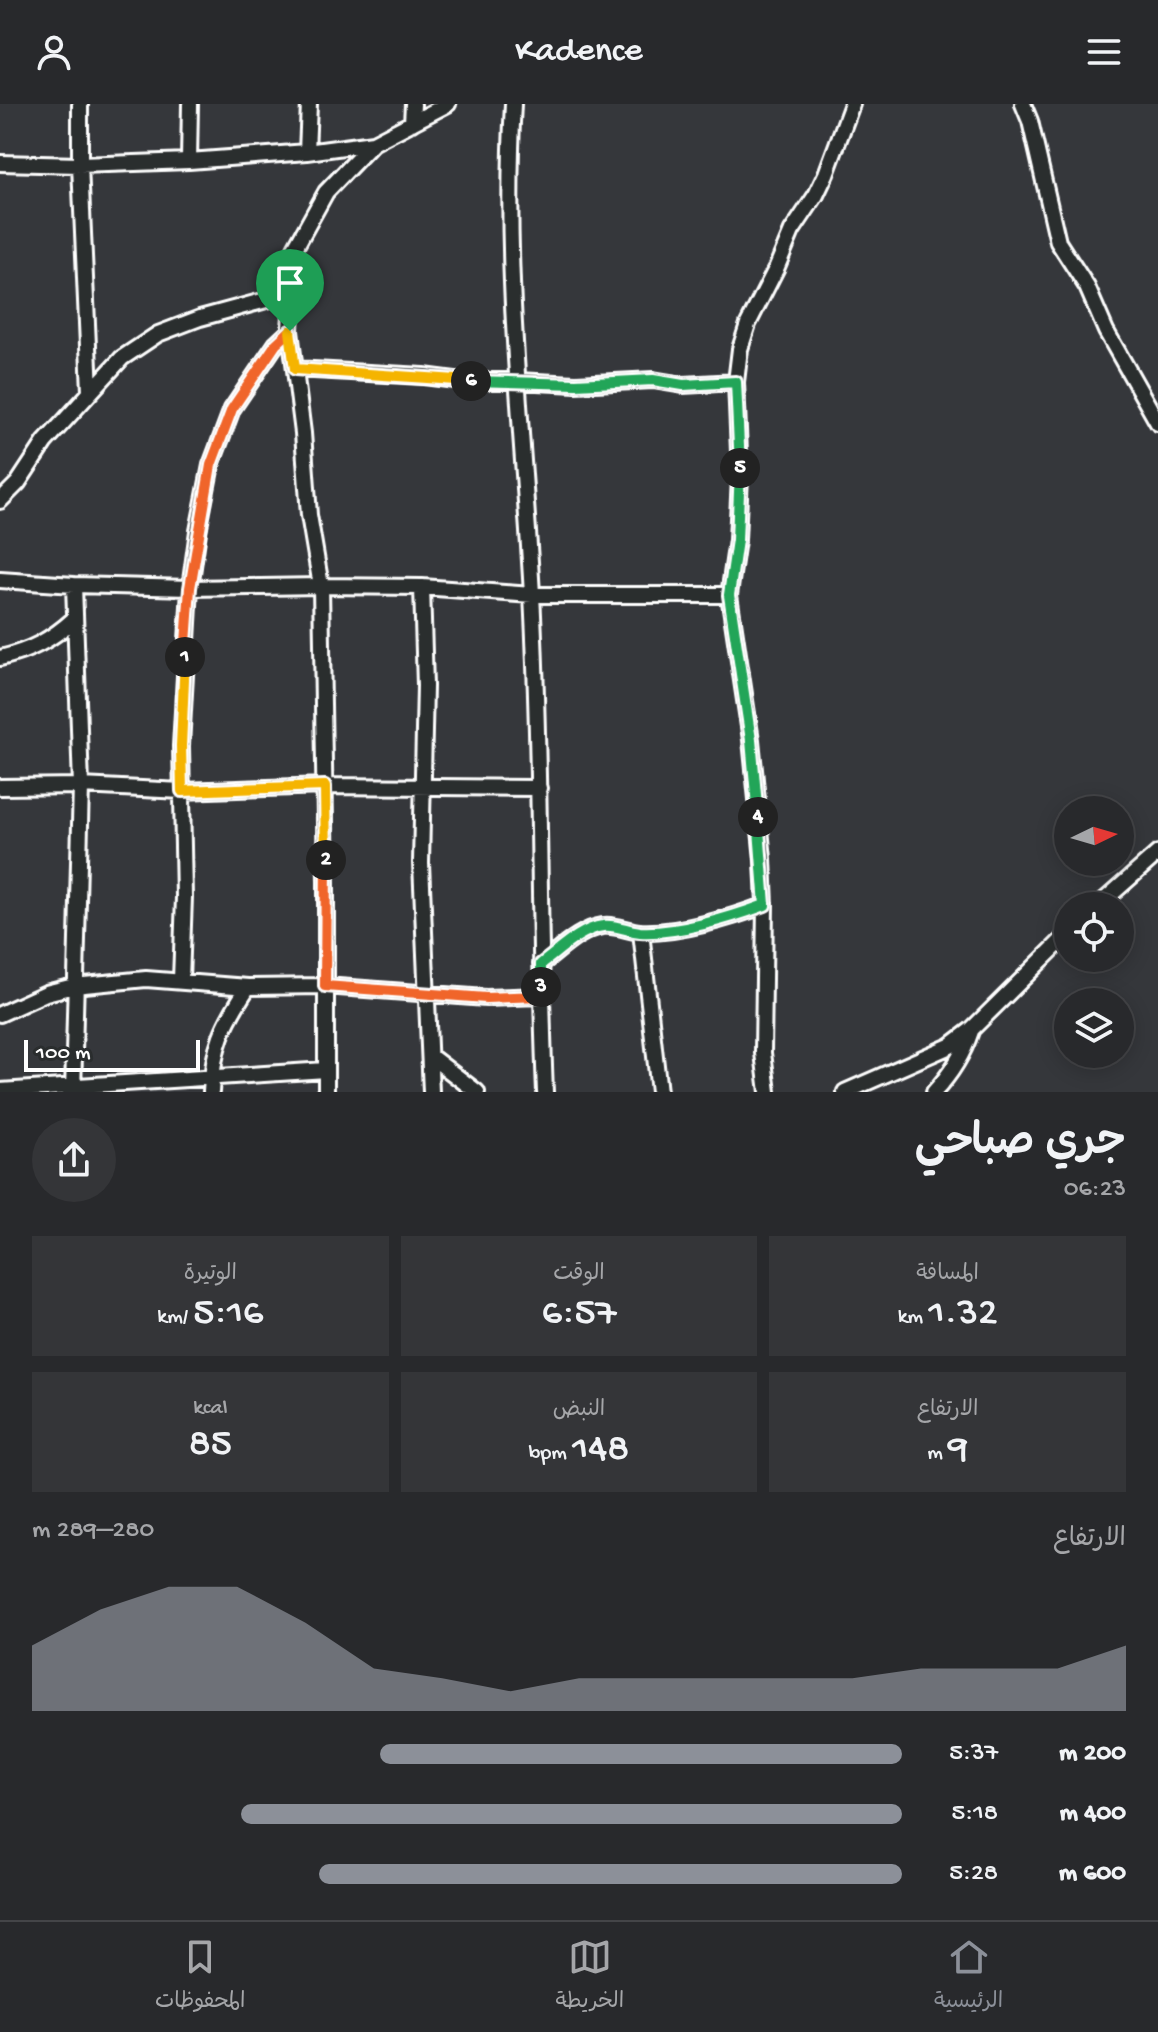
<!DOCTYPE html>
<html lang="ar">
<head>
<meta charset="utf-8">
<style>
	body { margin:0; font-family:"Gochi Hand","Playpen Sans Arabic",sans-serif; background:#343538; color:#f1f3f6; direction:rtl; height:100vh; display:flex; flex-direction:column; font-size:30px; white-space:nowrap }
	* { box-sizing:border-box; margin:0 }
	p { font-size:26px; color:#a5a6a9 }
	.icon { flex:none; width:44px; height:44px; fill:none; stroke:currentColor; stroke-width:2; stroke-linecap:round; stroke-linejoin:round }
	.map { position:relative; height:988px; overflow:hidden; direction:ltr }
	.details { display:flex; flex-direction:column; background:#28292c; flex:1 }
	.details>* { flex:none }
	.needle { width:52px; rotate:85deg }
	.tools { position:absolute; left:1054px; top:692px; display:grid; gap:16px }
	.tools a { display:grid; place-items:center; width:80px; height:80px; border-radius:50%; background:#28292c; box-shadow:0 4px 20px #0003,0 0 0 2px #444548; font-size:40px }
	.scale { position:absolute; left:24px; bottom:20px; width:176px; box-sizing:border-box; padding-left:8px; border:4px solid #fff; border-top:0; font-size:22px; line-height:28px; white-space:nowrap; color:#fff; -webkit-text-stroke:6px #2a2d2e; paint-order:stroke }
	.pin { position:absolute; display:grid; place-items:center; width:68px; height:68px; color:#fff; margin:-82px -34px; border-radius:50% 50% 50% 0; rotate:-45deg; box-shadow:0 0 8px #0007 }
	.pin .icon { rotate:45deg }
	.km { position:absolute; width:40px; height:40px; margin:-20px; border-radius:50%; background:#222; color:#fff; font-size:22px; line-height:40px; text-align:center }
	.round { display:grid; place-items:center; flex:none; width:84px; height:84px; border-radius:42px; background:#343538 }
	.overview { display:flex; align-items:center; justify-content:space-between; height:136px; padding:0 32px }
	h1 { font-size:44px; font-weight:600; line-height:60px }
	.stats { display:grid; grid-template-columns:repeat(3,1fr); gap:12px; height:136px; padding:8px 32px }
	.stats div { display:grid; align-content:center; border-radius:0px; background:#343538; text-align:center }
	.stats b { font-size:40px; font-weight:600 }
	.stats small { font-size:22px; font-weight:400 }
	.stats p { font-size:22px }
	.chart { height:224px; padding:16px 32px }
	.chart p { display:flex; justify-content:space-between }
	.chart svg { width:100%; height:144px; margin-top:8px; fill:#8c9099; opacity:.7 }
	ul { padding:0 32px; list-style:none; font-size:26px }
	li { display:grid; grid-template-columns:128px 96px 1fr; align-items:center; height:60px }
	li i { height:20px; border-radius:10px; background:#8c9099 }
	header { display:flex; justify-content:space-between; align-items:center; height:104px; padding:0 32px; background:#28292c; font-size:36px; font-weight:600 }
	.menu { display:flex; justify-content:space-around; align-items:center; height:112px; border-top:2px solid #444548; background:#28292c; font-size:22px; color:#a5a6a9 }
	.menu a { display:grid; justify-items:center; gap:4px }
	.menu .active { color:#8c9099 }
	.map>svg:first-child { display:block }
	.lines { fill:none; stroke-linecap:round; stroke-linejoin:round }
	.minor-casing { stroke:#fff; stroke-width:20 }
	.minor { stroke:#2a2d2e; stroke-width:14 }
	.split-1-casing { stroke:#fff; stroke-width:16 }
	.split-2-casing { stroke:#fff; stroke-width:16 }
	.split-3-casing { stroke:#fff; stroke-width:16 }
	.split-4-casing { stroke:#fff; stroke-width:16 }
	.split-5-casing { stroke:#fff; stroke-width:16 }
	.split-6-casing { stroke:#fff; stroke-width:16 }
	.split-7-casing { stroke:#fff; stroke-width:16 }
	.split-1 { stroke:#f0652b; stroke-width:10 }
	.split-2 { stroke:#f5b400; stroke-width:10 }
	.split-3 { stroke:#f0652b; stroke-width:10 }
	.split-4 { stroke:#22a559; stroke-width:10 }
	.split-5 { stroke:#22a559; stroke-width:10 }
	.split-6 { stroke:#22a559; stroke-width:10 }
	.split-7 { stroke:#f5b400; stroke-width:10 }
</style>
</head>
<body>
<header><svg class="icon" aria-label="menu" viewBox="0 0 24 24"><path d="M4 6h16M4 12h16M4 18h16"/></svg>Kadence<svg class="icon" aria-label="person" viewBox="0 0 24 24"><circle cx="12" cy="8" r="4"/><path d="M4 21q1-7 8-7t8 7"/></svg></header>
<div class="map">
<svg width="1158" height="988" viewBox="0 0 1158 988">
	<rect width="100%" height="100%" fill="#35373b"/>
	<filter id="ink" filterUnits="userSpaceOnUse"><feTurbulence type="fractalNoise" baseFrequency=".0125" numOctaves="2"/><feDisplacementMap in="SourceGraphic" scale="16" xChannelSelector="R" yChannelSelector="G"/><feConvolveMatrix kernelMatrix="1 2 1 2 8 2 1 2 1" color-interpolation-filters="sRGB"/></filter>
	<g filter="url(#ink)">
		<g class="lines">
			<defs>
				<path id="minor" d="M80 0V61L90 287
					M513 0C503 164 523 327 532 491 541 656 538 822 545 988
					M1023 0 1030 17 1058 138 1087 183 1106 227 1158 319
					M412 19 413 0
					M307 48 309 0
					M189 57 190 0
					M0 59 80 61 189 57 307 48 373 39 448 0
					M295 265 424 272 463 277H517L576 280 653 276 683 281 736 278
					M0 397 18 379 45 338 122 254 158 230 200 214 292 189
					M0 476 74 481 190 484 321 482 422 483 532 491H729L751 636 763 755 765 801 763 949 768 988
					M422 483 425 582 421 759 431 988
					M729 491 737 436 740 372 736 278 740 245 748 220 776 165 792 127 816 91 826 70 852 0
					M0 554C30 547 51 536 74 515
					M0 683 81 682 182 687 325 682 539 684
					M1098 802 1158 749
					M641 828 659 988
					M541 860C559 847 580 825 603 822 615 820 628 827 640 828 677 830 731 814 765 801
					M181 876 184 793 181 642 190 484 198 427 211 361 232 305 276 240 290 227
					M0 910 46 889 74 882 146 875 248 883 325 882 486 894 541 892
					M430 952 477 988
					M0 987 326 966
					M73 988 81 682 74 481
					M211 988C213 942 223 921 248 883
					M326 988V778L321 482 309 411 303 329 290 227 293 170 295 144 326 88 373 39
					M845 988 950 942 971 926 1068 830
					M934 988C951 970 963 951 971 927"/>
			</defs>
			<use href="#minor" class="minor-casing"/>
			<use href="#minor" class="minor"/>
		</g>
	</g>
	<g class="lines" filter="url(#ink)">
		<defs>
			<path id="split-1" d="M185 553 190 484 211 361 232 305 276 240 290 227"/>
			<path id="split-2" d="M185 553 181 642 182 687 325 682 326 756"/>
			<path id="split-3" d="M326 756 325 882 486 894 541 892V883"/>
			<path id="split-4" d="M541 883V860C559 847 580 825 603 822 615 820 628 827 640 828 677 830 730 814 765 801L758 713"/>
			<path id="split-5" d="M740 364 737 436 729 491 751 636 758 713"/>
			<path id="split-6" d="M471 277 576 280 653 276 683 281 736 278 740 364"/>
			<path id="split-7" d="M290 227 295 265 471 277"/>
		</defs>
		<use href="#split-1" class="split-1-casing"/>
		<use href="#split-2" class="split-2-casing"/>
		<use href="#split-3" class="split-3-casing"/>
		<use href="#split-4" class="split-4-casing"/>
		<use href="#split-5" class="split-5-casing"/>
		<use href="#split-6" class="split-6-casing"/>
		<use href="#split-7" class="split-7-casing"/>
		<use href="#split-1" class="split-1"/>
		<use href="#split-2" class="split-2"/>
		<use href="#split-3" class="split-3"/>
		<use href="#split-4" class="split-4"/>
		<use href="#split-5" class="split-5"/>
		<use href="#split-6" class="split-6"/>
		<use href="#split-7" class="split-7"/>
	</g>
</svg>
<div class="tools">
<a><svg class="needle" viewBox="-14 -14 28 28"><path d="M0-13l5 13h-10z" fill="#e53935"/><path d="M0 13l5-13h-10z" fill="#a5a6a9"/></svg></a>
<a><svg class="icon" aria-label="locate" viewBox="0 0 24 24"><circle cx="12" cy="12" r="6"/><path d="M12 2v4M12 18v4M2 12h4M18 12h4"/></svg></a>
<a><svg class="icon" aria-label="layers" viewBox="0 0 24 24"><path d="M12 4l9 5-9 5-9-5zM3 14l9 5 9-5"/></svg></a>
</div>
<div class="scale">100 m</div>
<div class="pin" style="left:290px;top:227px;background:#1e9e55"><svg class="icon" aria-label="arrive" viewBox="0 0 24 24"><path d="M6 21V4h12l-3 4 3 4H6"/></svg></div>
<b class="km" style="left:185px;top:553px">1</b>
<b class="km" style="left:326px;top:756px">2</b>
<b class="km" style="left:541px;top:883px">3</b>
<b class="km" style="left:758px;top:713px">4</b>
<b class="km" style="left:740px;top:364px">5</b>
<b class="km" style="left:471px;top:277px">6</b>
</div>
<section class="details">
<div class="overview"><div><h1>جري صباحي</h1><p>06:23</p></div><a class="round"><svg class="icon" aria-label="share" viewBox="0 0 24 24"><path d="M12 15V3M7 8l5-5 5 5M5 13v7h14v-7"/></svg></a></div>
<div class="stats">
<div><p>المسافة</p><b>1.32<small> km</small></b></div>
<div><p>الوقت</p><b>6:57</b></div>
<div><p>الوتيرة</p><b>5:16<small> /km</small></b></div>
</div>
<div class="stats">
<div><p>الارتفاع</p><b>9<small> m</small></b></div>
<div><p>النبض</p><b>148<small> bpm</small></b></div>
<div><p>kcal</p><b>85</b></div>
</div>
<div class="chart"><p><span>الارتفاع</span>280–289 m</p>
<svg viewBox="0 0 160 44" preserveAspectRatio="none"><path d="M0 44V24L10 13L20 6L30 6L40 17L50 31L60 34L70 38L80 34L90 34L100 34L110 34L120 34L130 31L140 31L150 31L160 24V44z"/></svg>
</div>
<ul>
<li><b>200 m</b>5:37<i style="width:60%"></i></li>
<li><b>400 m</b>5:18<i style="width:76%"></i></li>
<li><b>600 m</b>5:28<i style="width:67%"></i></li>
</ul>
</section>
<nav class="menu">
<a class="active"><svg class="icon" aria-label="home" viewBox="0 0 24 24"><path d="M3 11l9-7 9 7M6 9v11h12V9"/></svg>الرئيسية</a>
<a><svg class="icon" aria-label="map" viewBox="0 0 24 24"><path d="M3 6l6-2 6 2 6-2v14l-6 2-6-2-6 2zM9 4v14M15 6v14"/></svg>الخريطة</a>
<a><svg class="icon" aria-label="saved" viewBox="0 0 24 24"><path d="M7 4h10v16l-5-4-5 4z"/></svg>المحفوظات</a>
</nav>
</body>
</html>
